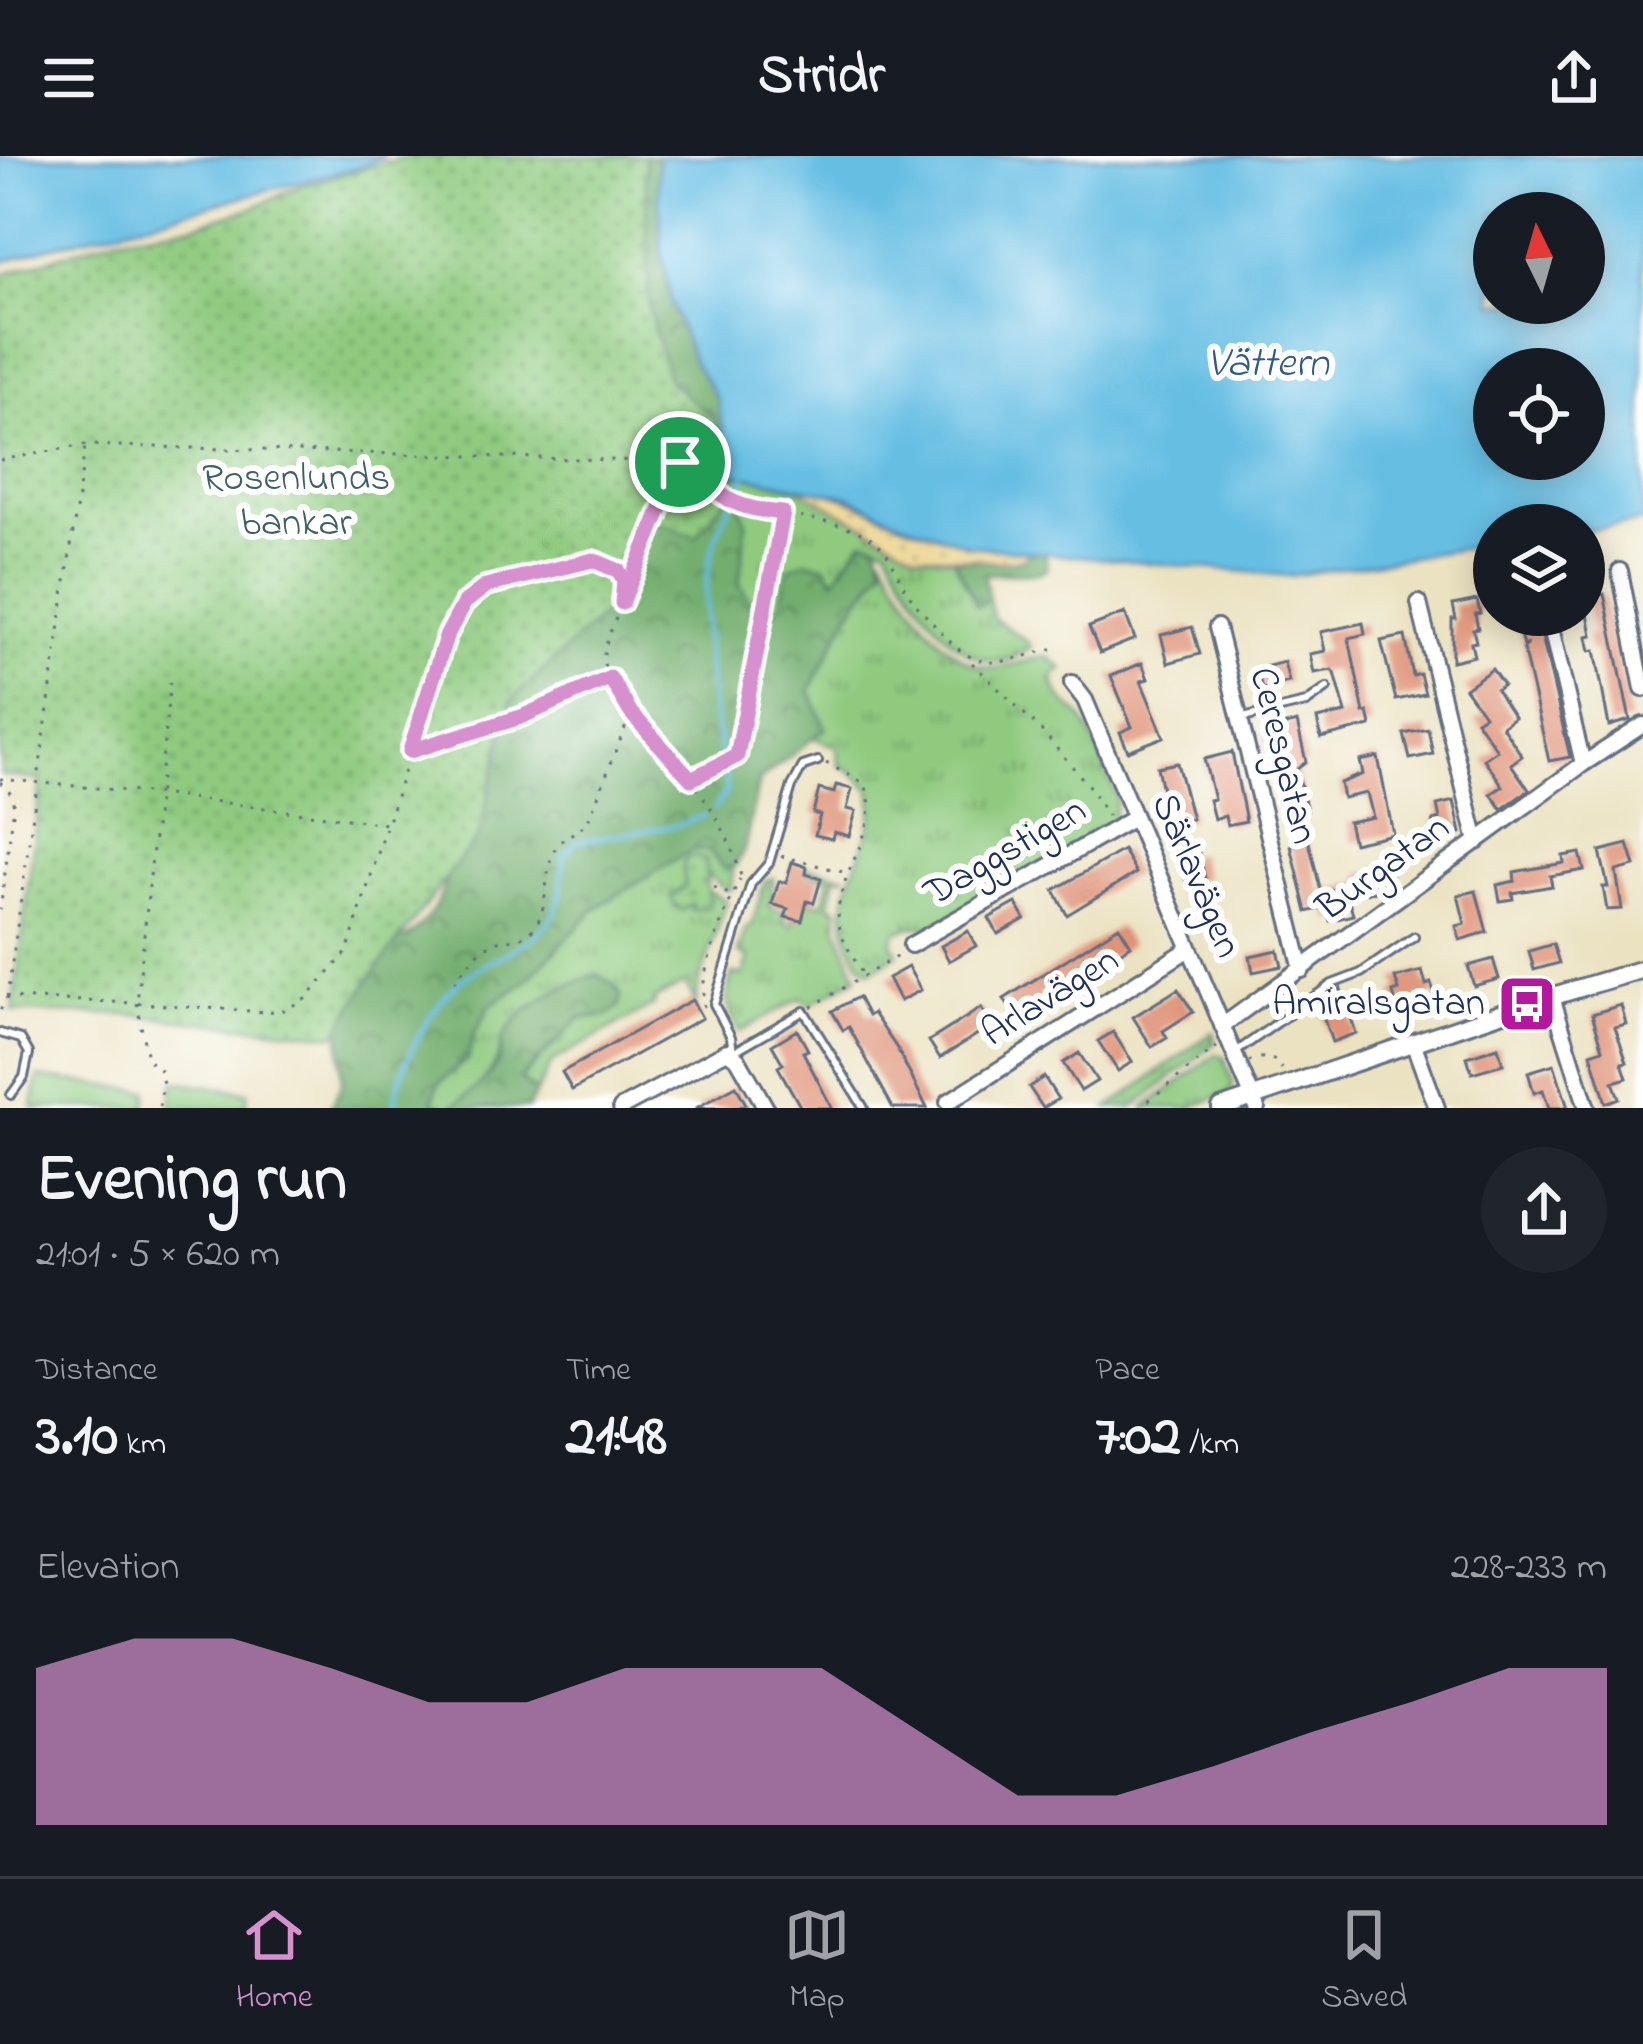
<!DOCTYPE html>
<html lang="en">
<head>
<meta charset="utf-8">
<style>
	body { margin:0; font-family:"Indie Flower",sans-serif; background:#20242c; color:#f1f3f6; height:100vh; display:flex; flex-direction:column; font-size:45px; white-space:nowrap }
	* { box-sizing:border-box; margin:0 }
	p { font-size:39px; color:#9ea1a6 }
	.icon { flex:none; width:66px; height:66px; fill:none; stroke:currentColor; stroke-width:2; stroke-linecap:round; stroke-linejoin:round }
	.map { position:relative; height:952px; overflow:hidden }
	.details { display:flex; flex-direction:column; background:#171b24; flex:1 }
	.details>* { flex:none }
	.needle { width:78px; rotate:355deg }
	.controls { position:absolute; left:1473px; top:36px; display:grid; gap:24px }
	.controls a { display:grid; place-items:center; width:132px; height:132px; border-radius:50%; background:#171b24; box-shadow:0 6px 30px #0003; font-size:60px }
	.pin { position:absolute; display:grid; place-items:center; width:102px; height:102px; color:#fff; margin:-51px; border:6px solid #fff; border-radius:50%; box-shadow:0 3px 12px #0007 }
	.round { display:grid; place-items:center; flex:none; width:126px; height:126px; border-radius:63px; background:#20242c }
	.summary { display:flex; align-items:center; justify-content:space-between; height:204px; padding:0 36px }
	h1 { font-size:66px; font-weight:800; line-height:90px }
	.stats { display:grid; grid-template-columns:repeat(3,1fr); gap:18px; height:204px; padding:12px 36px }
	.stats div { display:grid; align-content:center }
	.stats b { font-size:60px; font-weight:800 }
	.stats small { font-size:33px; font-weight:400 }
	.stats p { font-size:33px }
	.chart { height:336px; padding:24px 36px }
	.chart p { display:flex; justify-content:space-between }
	.chart svg { width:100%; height:216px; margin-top:12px; fill:#d690ce; opacity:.7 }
	header { display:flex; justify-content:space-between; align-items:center; height:156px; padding:0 36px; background:#171b24; font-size:54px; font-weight:800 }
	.dock { display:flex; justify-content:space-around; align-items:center; height:168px; border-top:3px solid #363941; background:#171b24; font-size:33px; color:#9ea1a6 }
	.dock a { display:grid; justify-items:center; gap:6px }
	.dock .active { color:#d690ce }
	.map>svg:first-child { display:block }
	.grass { fill:url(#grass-tufts); stroke:#557c6e; stroke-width:3 }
	.forest { fill:url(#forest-crowns); stroke:#476e66; stroke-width:3 }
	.sand { fill:url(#sand-dots); stroke:#84847e; stroke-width:3 }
	.park { fill:url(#park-dots); stroke:#557c6e; stroke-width:3 }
	.pitch { fill:#8fca7f; stroke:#557c6e; stroke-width:3 }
	.water { fill:#66bee3; stroke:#4076a0; stroke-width:3; fill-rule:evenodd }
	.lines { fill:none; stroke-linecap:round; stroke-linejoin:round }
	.stream { stroke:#66bee3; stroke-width:4.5 }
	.building { fill:#df9378 }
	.service-casing { stroke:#646e81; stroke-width:12 }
	.minor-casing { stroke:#646e81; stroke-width:20 }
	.tertiary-casing { stroke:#646e81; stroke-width:22 }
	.path { stroke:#646e81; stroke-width:3; stroke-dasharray:3 9; stroke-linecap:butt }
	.service { stroke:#fff; stroke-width:6 }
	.minor { stroke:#fff; stroke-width:14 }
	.tertiary { stroke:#fff; stroke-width:16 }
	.route-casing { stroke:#fff; stroke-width:24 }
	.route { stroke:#d690ce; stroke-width:15 }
	.labels { text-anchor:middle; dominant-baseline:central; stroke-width:12; stroke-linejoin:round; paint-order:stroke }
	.park-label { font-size:39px; fill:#3e5e68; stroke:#fff }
	.street-label { font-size:39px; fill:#1b2f5e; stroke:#fff }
	.poi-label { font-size:39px; fill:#1b2f5e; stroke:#fff; text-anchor:end }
	.water-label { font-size:42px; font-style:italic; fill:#325a86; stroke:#fff }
</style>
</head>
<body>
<header><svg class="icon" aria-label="menu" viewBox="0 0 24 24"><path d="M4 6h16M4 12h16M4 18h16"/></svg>Stridr<svg class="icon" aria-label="share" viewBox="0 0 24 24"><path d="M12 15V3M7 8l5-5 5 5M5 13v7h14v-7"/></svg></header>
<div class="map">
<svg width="1643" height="952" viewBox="0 0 1643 952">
	<defs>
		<pattern id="grass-tufts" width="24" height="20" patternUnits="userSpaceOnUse" patternTransform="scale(3)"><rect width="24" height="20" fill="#8fca7f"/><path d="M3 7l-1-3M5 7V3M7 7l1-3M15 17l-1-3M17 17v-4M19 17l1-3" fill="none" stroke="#74a46b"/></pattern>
		<pattern id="forest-crowns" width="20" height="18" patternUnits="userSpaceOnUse" patternTransform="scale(3)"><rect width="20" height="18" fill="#73ae6e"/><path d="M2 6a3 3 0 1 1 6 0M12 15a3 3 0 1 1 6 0" fill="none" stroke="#5e8e5e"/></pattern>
		<pattern id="sand-dots" width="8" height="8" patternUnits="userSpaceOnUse" patternTransform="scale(3)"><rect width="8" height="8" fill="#eeda9e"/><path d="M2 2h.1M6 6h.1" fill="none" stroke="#ccbb8a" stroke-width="1.8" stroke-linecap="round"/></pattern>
		<pattern id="park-dots" width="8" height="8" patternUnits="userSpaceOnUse" patternTransform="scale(3)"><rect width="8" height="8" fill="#8fca7f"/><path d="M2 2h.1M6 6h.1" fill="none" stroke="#74a46b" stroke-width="1.8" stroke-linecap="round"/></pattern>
	</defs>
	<rect width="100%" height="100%" fill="#fff"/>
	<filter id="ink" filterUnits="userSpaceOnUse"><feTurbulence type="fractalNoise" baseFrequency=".00833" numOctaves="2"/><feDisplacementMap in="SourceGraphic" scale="24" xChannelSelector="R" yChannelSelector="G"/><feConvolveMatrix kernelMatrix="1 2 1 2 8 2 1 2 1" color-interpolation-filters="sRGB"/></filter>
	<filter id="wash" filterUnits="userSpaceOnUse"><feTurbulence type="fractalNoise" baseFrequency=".004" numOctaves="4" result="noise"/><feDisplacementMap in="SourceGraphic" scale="48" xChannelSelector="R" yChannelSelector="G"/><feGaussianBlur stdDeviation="2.7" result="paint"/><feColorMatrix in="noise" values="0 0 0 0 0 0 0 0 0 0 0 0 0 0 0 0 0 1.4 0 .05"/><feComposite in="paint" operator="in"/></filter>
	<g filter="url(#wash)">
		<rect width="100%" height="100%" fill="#ebe2c1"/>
		<path class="grass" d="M730 317 797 332 917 398 954 403 977 450 989 444 993 462 1028 486 1031 491C967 543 911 435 887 390L863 384 834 424 825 410 806 405 780 451 757 459 739 427 746 367Z
			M882 398C903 435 943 511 992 512 1011 512 1029 502 1048 500L1063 513 1054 519C1054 542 1066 545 1079 559 1093 574 1108 622 1117 642L1112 666 931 771 910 770 896 776 892 787 898 798 870 815C860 809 858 803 853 793 822 732 882 693 871 634L850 614 840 610 837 591 814 582 825 572 810 534 850 456 884 410Z
			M693 693 710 695 724 713 733 711 731 734H726L705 716V704L691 747 708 734 727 746 699 826 696 847 685 827 653 844 655 848 552 906 536 937 519 924 580 862 606 860 619 850 621 839 613 828 596 819 553 836 501 885C500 916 474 936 449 952L433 945 438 928 468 902 472 883 490 849 523 828 596 752Z
			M807 711 846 720H836L829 749 837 752V771L857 821 809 849 801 842 739 876C727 852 724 843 732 818L743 820 749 801 738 797 747 771 752 770 765 725 773 722 770 752 786 757 784 767 792 769 807 745 823 748 830 722 806 715Z
			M1213 876 1215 887 1133 952H1109Z
			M1217 898 1224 901 1233 927 1231 936 1190 952H1144Z"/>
		<path class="forest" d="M613 0H658L661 92 671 146 693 204 718 244 730 317 746 367 739 427 756 458 780 451 789 412 806 405 826 410 834 423 863 384 877 386 884 410 850 456 810 534 825 573 759 625 744 694 735 710 724 714 710 695 693 693 596 752 523 828 490 849 472 883 468 902 438 928 433 945 442 952H330L342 928 339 846 375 780 407 782C437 756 444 739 452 700L542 446 618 434 666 329 671 256Z
			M1029 396 1045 397 1048 413 1038 417 984 418 989 444 977 450 954 403 1004 406 1025 402Z
			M596 818 613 828 621 839 619 851 606 860 580 862 520 923 536 937 528 952H449C468 940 495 921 500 899 503 885 497 893 504 881 522 848 564 831 596 818Z"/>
		<path class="sand" d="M797 332C844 336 861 351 902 367 945 383 984 391 1029 396L1025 402 1004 406 917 398Z"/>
		<path class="park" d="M408 0H645L649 154 669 225 716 265 713 308 725 328 726 341 696 381 643 359 608 454 511 545 479 679 373 818 335 879 129 859 13 856 41 624 0 619V119L117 81 194 69 252 52 300 30Z
			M693 700 705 704 709 750 692 754 691 748 683 754 675 751 672 740 685 730 683 710 686 702Z"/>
		<path class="pitch" d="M38 921 148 935 146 952H33Z
			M175 925 248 936 246 952H171Z"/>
		<path class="water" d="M0 0H385L365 9 49 91 0 107Z
			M658 0H1643V366L1584 375V369H1494V388L1289 420 1045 397 971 390 899 365 850 341 730 317 718 244 693 204 671 147 661 92ZM1494 57H1584V147H1494ZM1494 213H1584V303H1494Z"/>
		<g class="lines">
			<path class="stream" d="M720 595C709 536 696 447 714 388 721 364 735 341 746 319
				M715 652 727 634 725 618
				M395 952C396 914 429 854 457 828 487 800 545 791 558 747 563 733 562 715 563 700L578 685 679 669 705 659"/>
		</g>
		<g id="blocks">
			<path class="building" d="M1604 438 1630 564 1609 570 1595 494 1590 495 1587 480 1592 479 1585 442Z
				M1477 444 1480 457 1475 458 1478 472 1473 473 1476 486 1471 487 1474 500 1452 505V463H1456L1453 449Z
				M1125 457 1135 483 1100 497 1089 471Z
				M1537 459 1570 601 1549 605 1523 492 1528 488 1523 490 1516 463Z
				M1363 467 1365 478 1349 482 1364 557 1368 556 1371 570 1321 582 1317 563 1346 557 1335 517 1332 514 1314 517 1310 498 1325 495 1321 476Z
				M1192 471 1200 498 1168 507 1161 479Z
				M1405 480 1413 520 1420 518 1425 538 1396 544 1381 485Z
				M1284 506 1289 526 1262 533 1257 513Z
				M1142 507 1148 523 1141 525 1164 581 1128 595 1120 576 1132 571 1111 520Z
				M1492 513 1503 529 1496 534 1514 561 1502 570 1522 600 1511 608 1529 634 1502 653 1491 638 1503 630 1484 603 1497 594 1476 564 1484 559 1465 532Z
				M1297 566 1306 606 1297 613 1307 655 1286 660 1278 627 1286 626 1280 601 1270 603 1263 575Z
				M1428 573 1433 598 1410 603 1404 578Z
				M1232 596 1246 665 1227 669 1225 660 1214 663 1209 644 1214 643 1204 603Z
				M1378 601 1393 678 1353 687 1348 666 1373 661 1367 637 1343 642 1340 627 1363 618 1360 605Z
				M1177 607 1192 663 1162 670 1159 658 1167 656 1157 611Z
				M836 629 852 633 847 653 856 655 849 680 834 676 832 683 815 679 820 659 813 657 819 633 834 637Z
				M1454 645 1461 677 1436 683 1433 665 1440 663 1437 649Z
				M1309 686 1321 736 1361 726 1359 718 1390 711 1394 731 1348 741 1353 759 1330 765 1327 751 1307 756 1291 690Z
				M1628 688 1635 710 1616 715 1622 753 1607 754 1603 731H1608L1600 695Z
				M1123 694 1136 717 1067 759 1054 734Z
				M1199 697 1205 722 1187 727 1175 703Z
				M1580 697 1584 714 1550 720 1552 730 1512 737 1513 743 1500 745 1497 729 1515 725 1514 716 1564 707 1563 700Z
				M792 706 807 711 806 718 821 723 814 747 807 745 802 765 785 761 788 753 772 748 779 725 786 727Z
				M1476 735 1487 776 1460 784 1456 770 1465 768 1458 739Z
				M1016 747 1025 763 998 778 989 762Z
				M1119 770 1131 789 1016 862 1004 843Z
				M968 775 976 790 949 805 941 790Z
				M1553 788 1559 807 1534 814 1529 795Z
				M1278 794 1282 810 1253 816 1250 800Z
				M1493 803 1499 823 1474 830 1468 810Z
				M908 811 921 834 900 845 888 822Z
				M1422 815 1426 829 1431 827 1435 839 1396 849 1393 836 1399 834 1395 822Z
				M1178 833 1193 856 1163 875 1167 882 1152 891 1133 861Z
				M1341 833 1356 877 1332 886 1318 847Z
				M858 841 868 860 873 857 898 894 927 952H893L849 871 843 874 832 855Z
				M692 844 702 862 572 934 562 916Z
				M1621 849 1626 868 1615 871 1627 906 1622 907 1627 922 1613 926 1619 942 1606 947 1591 897 1603 893 1592 858Z
				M981 852 992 869 940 902 929 885Z
				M797 874 808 894 803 896 832 952H801L778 911 783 908 772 889Z
				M1113 876 1132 906 1118 915 1098 885Z
				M1498 891 1503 908 1472 917 1467 901Z
				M1079 897 1097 925 1081 935 1063 907Z
				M1554 908 1568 952H1549L1543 934 1534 937 1528 916Z
				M1044 921 1058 943 1043 952 1029 931Z
				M736 930 746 948 738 952H696Z"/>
		</g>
	</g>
	<g filter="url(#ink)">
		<use href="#blocks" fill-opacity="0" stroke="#646e81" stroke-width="3"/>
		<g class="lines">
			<defs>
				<path id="service" d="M1243 562 1306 547 1327 532
					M818 605 803 610 792 630 769 707 751 728 714 848 731 881 733 896 804 855 864 952
					M0 877 21 883 29 897 24 921 11 939
					M1236 896 1332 828 1361 817 1414 781"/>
				<path id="minor" d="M1620 415 1643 533
					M1419 447 1477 686
					M1548 459 1583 608
					M1217 471 1302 814
					M1072 527 1085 544 1257 952
					M911 789 1134 662
					M1552 841 1587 952
					M1222 870 1583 608 1643 569
					M1413 886 1437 952
					M948 946 1189 793
					M621 952 727 895 738 903 766 952"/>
				<path id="tertiary" d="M1221 952 1527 848 1643 813"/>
			</defs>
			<use href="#service" class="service-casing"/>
			<use href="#minor" class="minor-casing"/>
			<use href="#tertiary" class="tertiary-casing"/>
			<path class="path" d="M0 304 85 289 680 306 719 339
				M678 313 711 336
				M720 339C766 366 821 355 869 381 890 393 894 413 905 432 914 448 928 462 940 475 981 522 1002 505 1055 492
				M624 443 678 313
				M972 507 1041 574 1088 629 1108 660
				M170 526 137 847 264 856 284 854 307 842 347 796 451 465C460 452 470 439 484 431 508 418 593 399 615 412 641 440 600 475 604 507 609 549 668 594 692 626 716 656 732 686 742 724
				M412 595 521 561 610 522
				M826 607 864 627C887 674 831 719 839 768 842 786 856 805 864 821
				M0 623 158 638 386 668
				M692 623 728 606 741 590 748 534 783 359
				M0 626 11 637 14 650 0 754
				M781 700 847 717
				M714 731 731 739
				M455 826C462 814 481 790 495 786 508 782 519 786 530 776 551 756 542 721 554 695 561 680 577 678 588 665L631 557
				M7 842 85 291
				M704 851C697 819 726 753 740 723
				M811 851 901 798
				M0 854 7 842 137 847 147 903 160 914 163 928 159 952
				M1249 906C1261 899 1275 900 1282 913
				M1139 952 1218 890"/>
			<use href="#service" class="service"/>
			<use href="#minor" class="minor"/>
			<use href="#tertiary" class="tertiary"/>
		</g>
	</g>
	<g class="lines" filter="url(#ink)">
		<defs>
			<path id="route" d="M680 306C722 335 719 351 783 357L737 600 691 623 631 557 610 522 521 561 410 595 446 481 464 447 486 430 593 404 619 415 624 426 622 447Z"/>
		</defs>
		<use href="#route" class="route-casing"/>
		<use href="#route" class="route"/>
	</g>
	<defs>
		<symbol id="bus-square" viewBox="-11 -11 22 22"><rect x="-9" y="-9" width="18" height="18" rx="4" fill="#b5179e" stroke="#fff"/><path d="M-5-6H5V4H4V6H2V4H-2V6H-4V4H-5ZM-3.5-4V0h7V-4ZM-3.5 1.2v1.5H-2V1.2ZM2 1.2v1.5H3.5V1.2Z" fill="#fff"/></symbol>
	</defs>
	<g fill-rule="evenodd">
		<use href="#bus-square" x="1494" y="815" width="66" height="66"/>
	</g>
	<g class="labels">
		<g class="park-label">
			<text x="296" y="323">Rosenlunds<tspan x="296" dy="45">bankar</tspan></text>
		</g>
		<g class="street-label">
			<text transform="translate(1282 600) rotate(76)">Ceresgatan</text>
			<text transform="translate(1006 697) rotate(-30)">Daggstigen</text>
			<text transform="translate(1384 713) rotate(-36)">Burgatan</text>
			<text transform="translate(1195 720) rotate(67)">Särlavägen</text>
			<text transform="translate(1051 842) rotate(-32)">Arlavägen</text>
		</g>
		<g class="poi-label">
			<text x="1485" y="848">Amiralsgatan</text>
		</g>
		<g class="water-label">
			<text x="1268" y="208">Vättern</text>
		</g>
	</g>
</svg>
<div class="controls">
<a><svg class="needle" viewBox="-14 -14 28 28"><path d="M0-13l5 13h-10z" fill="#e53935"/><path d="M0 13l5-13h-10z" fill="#9ea1a6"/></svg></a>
<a><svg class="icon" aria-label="locate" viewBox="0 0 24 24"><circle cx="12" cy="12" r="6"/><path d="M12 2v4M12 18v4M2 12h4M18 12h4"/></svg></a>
<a><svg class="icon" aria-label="layers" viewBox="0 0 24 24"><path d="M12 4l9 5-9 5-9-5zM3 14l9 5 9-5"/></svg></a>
</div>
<div class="pin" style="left:680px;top:306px;background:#1e9e55"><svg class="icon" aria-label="arrive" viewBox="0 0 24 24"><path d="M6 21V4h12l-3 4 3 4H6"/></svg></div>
</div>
<section class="details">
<div class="summary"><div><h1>Evening run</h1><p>21:01 · 5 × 620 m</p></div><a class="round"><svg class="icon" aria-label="share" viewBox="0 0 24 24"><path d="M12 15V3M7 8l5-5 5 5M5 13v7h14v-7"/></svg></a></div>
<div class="stats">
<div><p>Distance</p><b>3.10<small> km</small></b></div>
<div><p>Time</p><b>21:48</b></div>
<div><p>Pace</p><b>7:02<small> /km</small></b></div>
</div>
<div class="chart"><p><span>Elevation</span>228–233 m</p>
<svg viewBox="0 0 160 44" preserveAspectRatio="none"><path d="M0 44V12L10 6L20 6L30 12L40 19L50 19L60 12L70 12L80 12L90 25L100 38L110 38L120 32L130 25L140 19L150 12L160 12V44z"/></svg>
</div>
</section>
<nav class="dock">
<a class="active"><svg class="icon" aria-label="home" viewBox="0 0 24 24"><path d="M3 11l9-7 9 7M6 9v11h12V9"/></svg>Home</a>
<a><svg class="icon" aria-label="map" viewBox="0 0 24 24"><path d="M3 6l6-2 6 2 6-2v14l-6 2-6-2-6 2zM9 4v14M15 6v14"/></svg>Map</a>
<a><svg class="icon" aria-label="saved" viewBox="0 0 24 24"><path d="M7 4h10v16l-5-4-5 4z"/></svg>Saved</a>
</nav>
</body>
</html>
